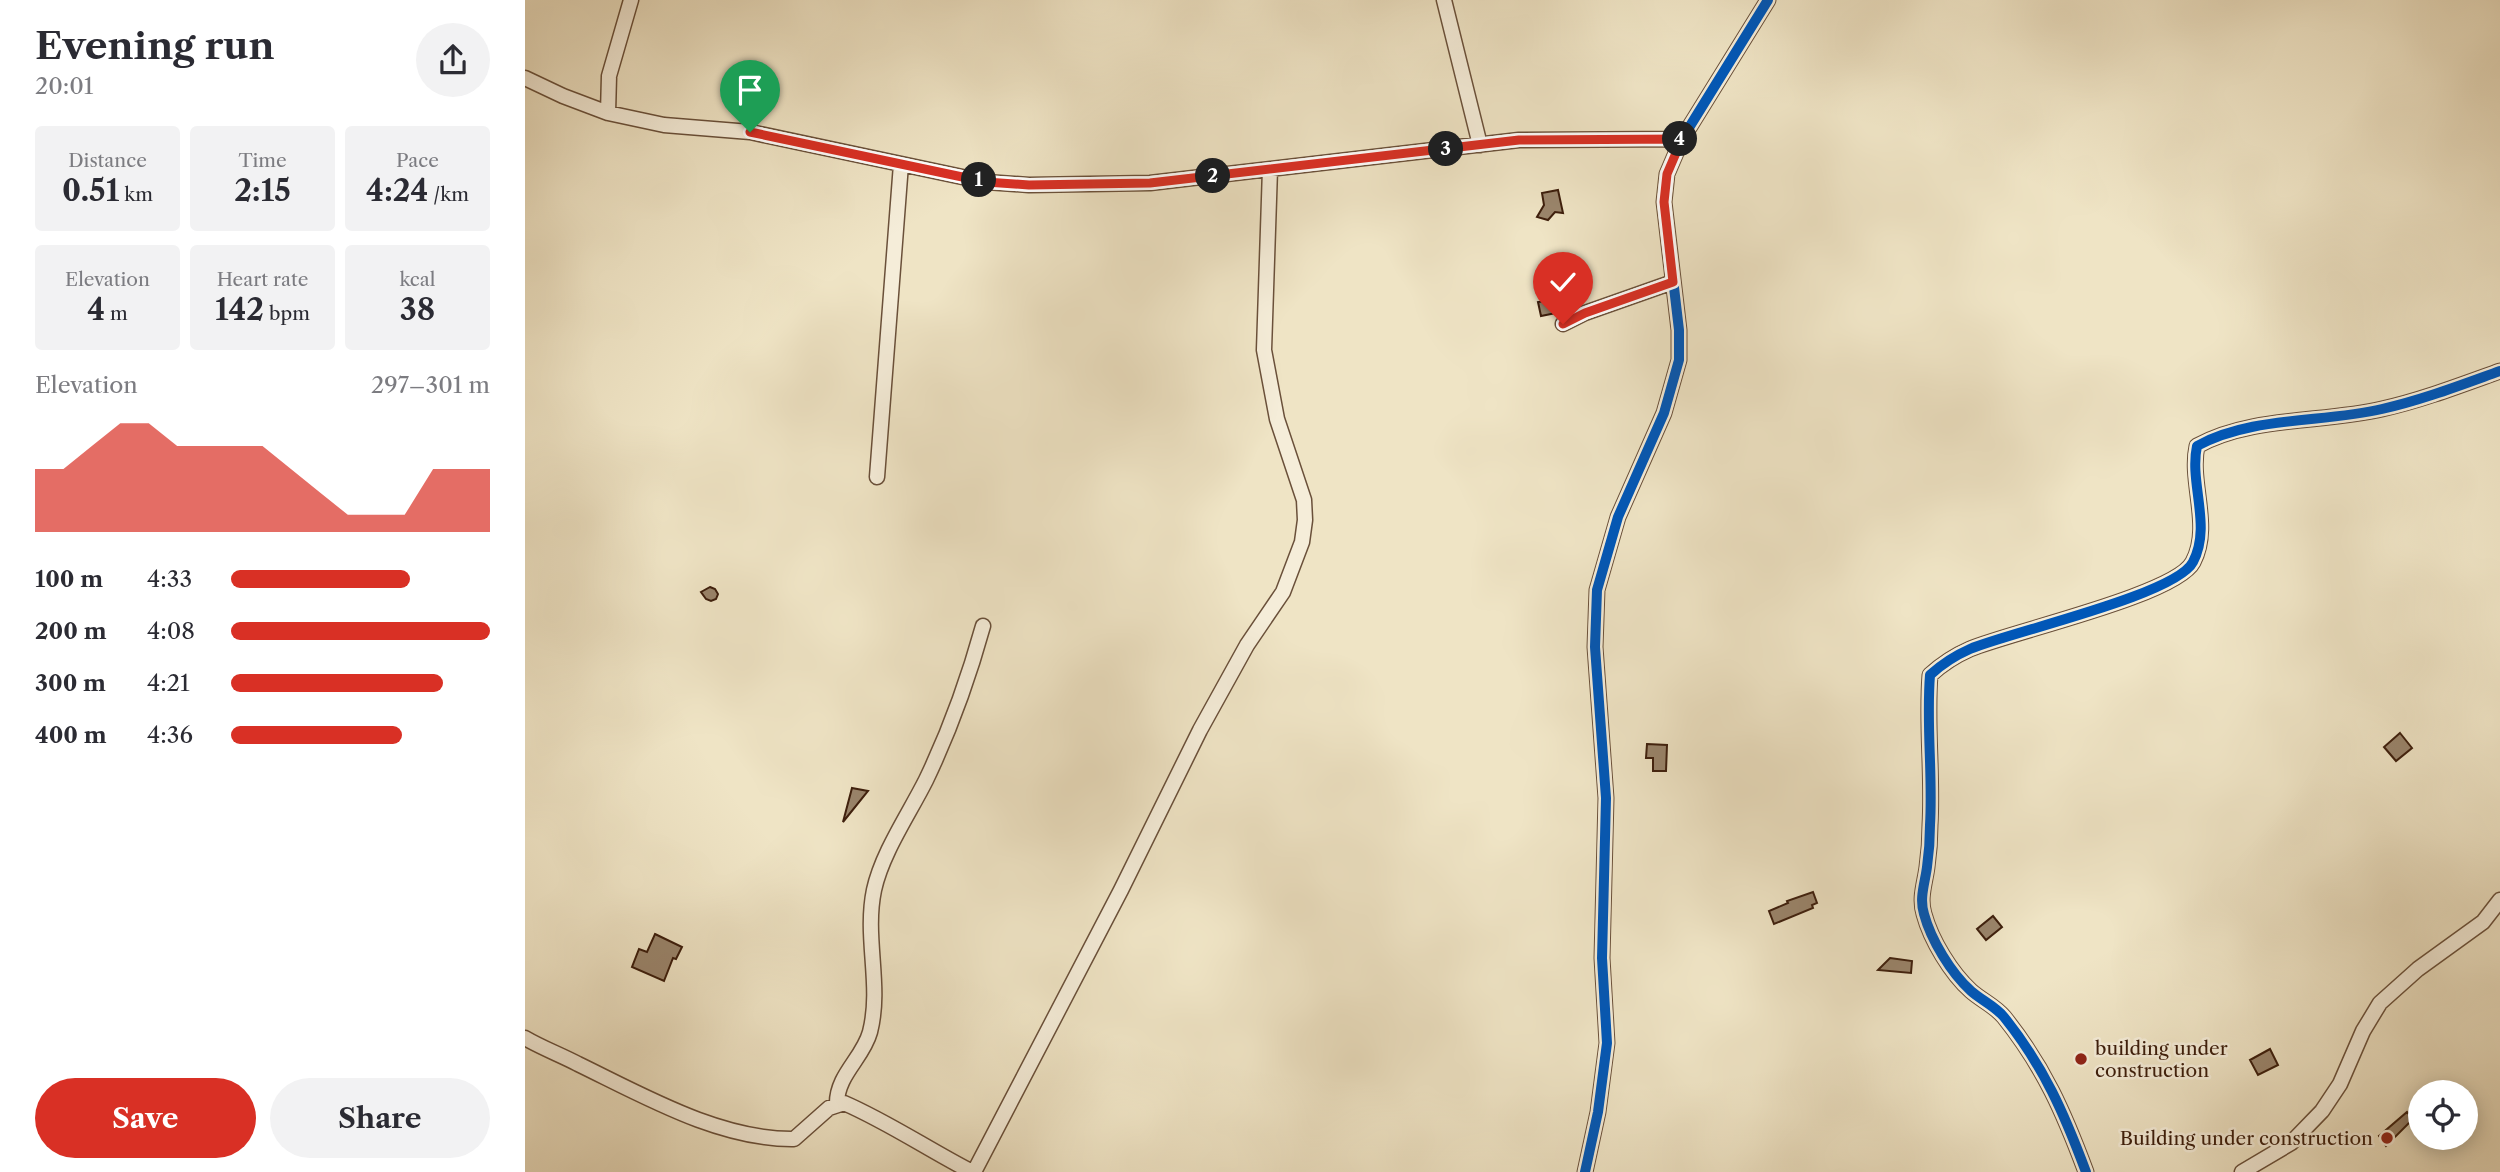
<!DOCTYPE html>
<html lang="en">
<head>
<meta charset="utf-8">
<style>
	body { margin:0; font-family:"Libre Caslon Text",serif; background:#f2f2f3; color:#2b2b33; height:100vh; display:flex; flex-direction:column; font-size:26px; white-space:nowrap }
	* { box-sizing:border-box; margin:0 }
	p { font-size:23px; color:#7c7c81 }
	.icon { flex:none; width:38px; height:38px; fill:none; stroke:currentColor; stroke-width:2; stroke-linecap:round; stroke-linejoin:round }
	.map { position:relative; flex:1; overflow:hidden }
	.drawer { display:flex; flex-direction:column; background:#fff; width:525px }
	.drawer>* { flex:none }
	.buttons { position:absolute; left:1883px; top:1080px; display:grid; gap:14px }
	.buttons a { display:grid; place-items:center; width:70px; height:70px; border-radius:50%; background:#fff; box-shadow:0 4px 18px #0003; font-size:35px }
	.pin { position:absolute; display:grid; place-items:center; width:60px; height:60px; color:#fff; margin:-72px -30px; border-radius:50% 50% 50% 0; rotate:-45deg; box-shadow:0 0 7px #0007 }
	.pin .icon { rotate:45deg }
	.km { position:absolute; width:35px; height:35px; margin:-18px; border-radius:50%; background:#222; color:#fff; font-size:19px; line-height:35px; text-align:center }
	.round { display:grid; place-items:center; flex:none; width:74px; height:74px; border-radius:37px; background:#f2f2f3 }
	.overview { display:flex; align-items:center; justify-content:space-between; height:119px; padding:0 35px }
	h1 { font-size:38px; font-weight:700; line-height:52px }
	.stats { display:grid; grid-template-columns:repeat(3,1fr); gap:10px; height:119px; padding:7px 35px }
	.stats div { display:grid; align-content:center; border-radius:7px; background:#f2f2f3; text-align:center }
	.stats b { font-size:30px; font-weight:700 }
	.stats small { font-size:19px; font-weight:400 }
	.stats p { font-size:19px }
	.chart { height:196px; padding:14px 35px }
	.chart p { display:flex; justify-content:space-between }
	.chart svg { width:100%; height:126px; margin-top:7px; fill:#d93025; opacity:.7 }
	.cta { display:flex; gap:14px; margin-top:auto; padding:14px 35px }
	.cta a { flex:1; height:80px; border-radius:42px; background:#d93025; color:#fff; font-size:28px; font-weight:700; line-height:80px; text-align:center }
	.cta a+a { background:#f2f2f3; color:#2b2b33 }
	ul { padding:0 35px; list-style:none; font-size:23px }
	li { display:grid; grid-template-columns:112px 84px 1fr; align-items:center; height:52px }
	li i { height:18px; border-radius:9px; background:#d93025 }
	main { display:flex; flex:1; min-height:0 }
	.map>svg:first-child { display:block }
	.building { fill:#9a856c; stroke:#3d1e0c; stroke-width:2 }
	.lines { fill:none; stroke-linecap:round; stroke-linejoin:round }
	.minor-casing { stroke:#6a503a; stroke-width:17 }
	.minor { stroke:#f5edd9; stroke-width:14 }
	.cycleway-casing { stroke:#f5edd9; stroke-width:15 }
	.cycleway { stroke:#0057b8; stroke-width:10 }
	.route-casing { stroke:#fff; stroke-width:14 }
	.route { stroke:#d93025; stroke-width:9 }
	.poi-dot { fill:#8f2418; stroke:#f5edd9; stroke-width:2.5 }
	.labels { text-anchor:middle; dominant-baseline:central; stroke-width:5; stroke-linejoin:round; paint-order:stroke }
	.poi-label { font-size:19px; fill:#3d1e0c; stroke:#f5edd9; text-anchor:start }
</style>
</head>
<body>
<main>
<section class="drawer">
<div class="overview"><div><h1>Evening run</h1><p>20:01</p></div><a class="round"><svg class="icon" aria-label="share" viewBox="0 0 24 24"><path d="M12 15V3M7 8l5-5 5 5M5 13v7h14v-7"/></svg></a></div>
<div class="stats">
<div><p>Distance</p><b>0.51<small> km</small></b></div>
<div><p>Time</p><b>2:15</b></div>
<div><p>Pace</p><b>4:24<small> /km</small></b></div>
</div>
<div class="stats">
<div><p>Elevation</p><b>4<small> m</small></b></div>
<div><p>Heart rate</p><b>142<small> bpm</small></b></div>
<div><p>kcal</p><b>38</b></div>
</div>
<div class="chart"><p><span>Elevation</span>297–301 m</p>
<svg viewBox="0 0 160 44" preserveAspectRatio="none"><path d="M0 44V22L10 22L20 14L30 6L40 6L50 14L60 14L70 14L80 14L90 22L100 30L110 38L120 38L130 38L140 22L150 22L160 22V44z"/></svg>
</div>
<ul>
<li><b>100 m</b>4:33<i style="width:69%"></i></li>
<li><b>200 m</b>4:08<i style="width:100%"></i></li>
<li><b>300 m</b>4:21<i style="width:82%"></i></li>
<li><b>400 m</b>4:36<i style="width:66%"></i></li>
</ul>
<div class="cta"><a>Save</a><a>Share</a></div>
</section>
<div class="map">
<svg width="1975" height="1172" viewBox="0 0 1975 1172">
	<rect width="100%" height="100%" fill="#efe4c5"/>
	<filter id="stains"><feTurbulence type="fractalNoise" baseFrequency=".00286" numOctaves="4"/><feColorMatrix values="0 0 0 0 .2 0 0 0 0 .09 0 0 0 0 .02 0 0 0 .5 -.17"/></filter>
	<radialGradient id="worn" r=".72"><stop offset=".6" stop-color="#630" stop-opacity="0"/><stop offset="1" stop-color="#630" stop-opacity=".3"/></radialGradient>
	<path class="building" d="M1033 190 1038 213 1030 212 1023 220 1012 217 1019 205 1017 193Z
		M1028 300 1031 313 1016 316 1013 302Z
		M185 587 190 589 193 594 191 599 186 601 181 599 176 592Z
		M1875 733 1887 748 1871 761 1859 747Z
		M1122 744 1142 745 1141 771H1128V758H1121Z
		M327 788 343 791 318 822Z
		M1288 892 1292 903 1287 905 1288 908 1249 924 1244 911 1263 903 1262 901Z
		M1468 916 1477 927 1461 940 1452 929Z
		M130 934 157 947 151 959 148 958 139 981 107 967 114 949 122 952Z
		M1365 958 1387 961 1386 973 1353 970Z
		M1745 1049 1753 1065 1733 1075 1725 1060Z
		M1882 1112 1888 1119 1861 1146 1854 1136Z"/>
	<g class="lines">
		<defs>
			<path id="minor" d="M919 0 955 145
				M0 78 38 96 83 113 139 125 225 132 461 182 504 185 625 183 994 140 1157 139
				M83 113 84 76 106 0
				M1038 324 1060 313 1148 282
				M352 477 376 164
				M0 1038C17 1048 36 1055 53 1064 119 1096 195 1140 269 1139L304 1108 319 1103C363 1122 404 1150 447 1172
				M312 1103C312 1075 338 1058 345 1032 357 985 339 938 349 890 357 853 384 814 401 780 425 730 443 680 458 626
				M449 1172 596 890 675 730 722 645 758 592 777 542 780 520 779 500 752 419 739 350 745 169
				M1060 1172 1073 1112 1082 1043 1077 958 1081 798 1070 647 1072 590 1093 517 1139 413 1154 360V330L1139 202 1142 174 1157 139 1243 0
				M1561 1172C1539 1113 1519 1067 1479 1017 1470 1006 1456 1000 1446 991 1426 973 1406 940 1399 914 1394 898 1400 883 1402 867 1404 853 1405 839 1405 825 1408 775 1401 725 1405 675 1417 664 1429 656 1445 649 1485 632 1651 595 1668 562 1687 526 1664 483 1672 446 1726 416 1798 423 1857 409 1897 400 1936 385 1975 371
				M1717 1172 1766 1143 1797 1111 1815 1084 1838 1031 1855 1003 1893 969 1958 922 1975 900"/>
		</defs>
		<use href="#minor" class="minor-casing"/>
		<use href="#minor" class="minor"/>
		<defs>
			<path id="cycleway" d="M1060 1172 1073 1112 1082 1043 1077 958 1081 798 1070 647 1072 590 1093 517 1139 413 1154 360V330L1139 202 1142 174 1157 139 1243 0
				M1561 1172C1539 1113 1519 1067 1479 1017 1470 1006 1456 1000 1446 991 1426 973 1406 940 1399 914 1394 898 1400 883 1402 867 1404 853 1405 839 1405 825 1408 775 1401 725 1405 675 1417 664 1429 656 1445 649 1485 632 1651 595 1668 562 1687 526 1664 483 1672 446 1726 416 1798 423 1857 409 1897 400 1936 385 1975 371"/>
		</defs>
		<use href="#cycleway" class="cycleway-casing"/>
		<use href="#cycleway" class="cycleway"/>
	</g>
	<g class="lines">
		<defs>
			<path id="route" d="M225 132 461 182 504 185 625 183 994 140 1157 139 1142 174 1139 202 1148 282 1060 313 1038 324"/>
		</defs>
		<use href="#route" class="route-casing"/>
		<use href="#route" class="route"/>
	</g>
	<g class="poi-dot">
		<circle cx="1556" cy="1059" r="7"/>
		<circle cx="1862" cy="1138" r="7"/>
	</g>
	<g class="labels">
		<g class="poi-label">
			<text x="1570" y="1048">building under<tspan x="1570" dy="22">construction</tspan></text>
			<text x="1848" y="1138" text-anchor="end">Building under construction</text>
		</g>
	</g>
	<rect width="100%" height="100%" filter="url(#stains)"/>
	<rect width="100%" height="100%" fill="url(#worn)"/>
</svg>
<div class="buttons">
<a><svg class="icon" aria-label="locate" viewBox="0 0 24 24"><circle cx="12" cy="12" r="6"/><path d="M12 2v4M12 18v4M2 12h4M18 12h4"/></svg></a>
</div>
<div class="pin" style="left:225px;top:132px;background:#1e9e55"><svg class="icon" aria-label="arrive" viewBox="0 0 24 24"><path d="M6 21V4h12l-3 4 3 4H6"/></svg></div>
<div class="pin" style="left:1038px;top:324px;background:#d93025"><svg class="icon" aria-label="check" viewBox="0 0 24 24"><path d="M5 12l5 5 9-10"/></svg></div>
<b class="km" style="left:454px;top:180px">1</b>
<b class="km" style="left:688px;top:176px">2</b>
<b class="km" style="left:921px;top:149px">3</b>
<b class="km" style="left:1155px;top:139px">4</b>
</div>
</main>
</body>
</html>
